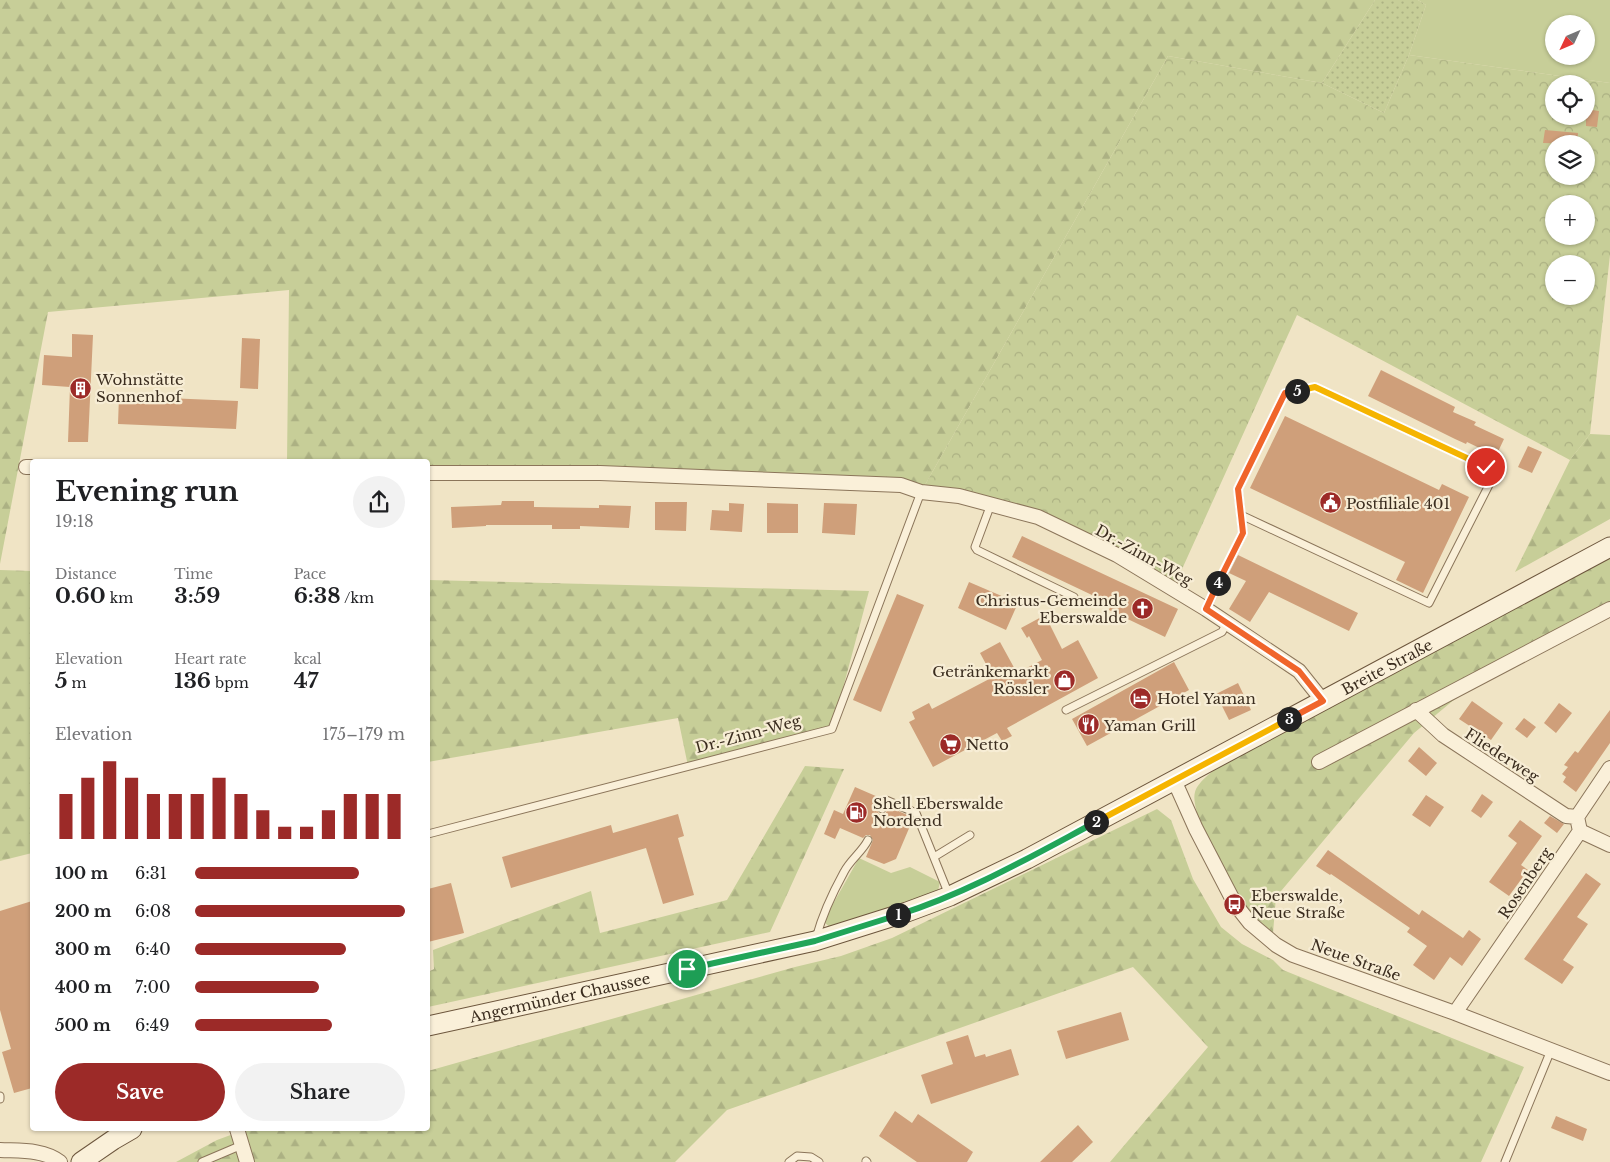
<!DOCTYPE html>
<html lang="en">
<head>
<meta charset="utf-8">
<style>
	body { margin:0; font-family:"Libre Baskerville",serif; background:#f2f2f2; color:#202124; height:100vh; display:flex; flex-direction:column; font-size:19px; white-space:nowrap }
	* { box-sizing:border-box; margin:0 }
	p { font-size:16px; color:#757577 }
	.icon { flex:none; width:28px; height:28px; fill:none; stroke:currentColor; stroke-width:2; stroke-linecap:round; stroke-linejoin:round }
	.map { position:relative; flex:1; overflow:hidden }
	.side { position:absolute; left:30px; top:459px; width:400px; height:672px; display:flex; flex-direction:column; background:#fff; border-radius:5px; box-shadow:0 1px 4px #0004 }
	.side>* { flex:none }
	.needle { width:32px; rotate:226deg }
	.fabs { position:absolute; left:1545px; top:15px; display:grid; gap:10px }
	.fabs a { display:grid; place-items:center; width:50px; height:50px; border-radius:50%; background:#fff; box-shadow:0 1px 4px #0004; font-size:25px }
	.pin { position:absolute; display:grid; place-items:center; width:42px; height:42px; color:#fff; margin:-21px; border:2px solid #fff; border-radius:50%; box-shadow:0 1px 5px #0007 }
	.km { position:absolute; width:25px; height:25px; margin:-12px; border-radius:50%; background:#222; color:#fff; font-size:14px; line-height:25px; text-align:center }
	.round { display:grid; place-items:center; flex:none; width:52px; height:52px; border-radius:26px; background:#f2f2f2 }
	.head { display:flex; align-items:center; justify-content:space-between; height:85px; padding:0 25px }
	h1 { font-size:28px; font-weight:700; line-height:38px }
	.metrics { display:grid; grid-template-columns:repeat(3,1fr); gap:8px; height:85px; padding:5px 25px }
	.metrics div { display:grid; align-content:center }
	.metrics b { font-size:21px; font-weight:700 }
	.metrics small { font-size:14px; font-weight:400 }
	.metrics p { font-size:14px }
	.chart { height:140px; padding:10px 25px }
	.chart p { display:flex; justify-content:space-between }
	.chart svg { width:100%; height:90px; margin-top:5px; stroke:#9c2a28; stroke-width:6 }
	.button { display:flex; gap:10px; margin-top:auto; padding:10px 25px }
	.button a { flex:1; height:58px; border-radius:30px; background:#9c2a28; color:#fff; font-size:20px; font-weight:700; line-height:58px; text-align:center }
	.button a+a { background:#f2f2f2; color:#202124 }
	ul { padding:0 25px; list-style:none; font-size:16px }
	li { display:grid; grid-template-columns:80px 60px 1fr; align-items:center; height:38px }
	li i { height:12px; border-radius:6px; background:#9c2a28 }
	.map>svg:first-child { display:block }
	.grass { fill:#c7ce98; fill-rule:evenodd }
	.forest { fill:url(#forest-firs) }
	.park { fill:url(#park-crowns); fill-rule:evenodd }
	.garden { fill:url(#garden-dots) }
	.building { fill:#cf9f7a }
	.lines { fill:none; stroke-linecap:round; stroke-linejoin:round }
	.lane-casing { stroke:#8b755a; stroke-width:9 }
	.street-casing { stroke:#8b755a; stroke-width:16 }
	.secondary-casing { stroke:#6d563d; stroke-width:21 }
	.lane { stroke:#faf0d9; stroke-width:7 }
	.street { stroke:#faf0d9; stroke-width:14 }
	.secondary { stroke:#faf0d9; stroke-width:19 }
	.split-1-casing { stroke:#fff; stroke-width:10 }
	.split-2-casing { stroke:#fff; stroke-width:10 }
	.split-3-casing { stroke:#fff; stroke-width:10 }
	.split-4-casing { stroke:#fff; stroke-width:10 }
	.split-5-casing { stroke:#fff; stroke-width:10 }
	.split-6-casing { stroke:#fff; stroke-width:10 }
	.split-1 { stroke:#22a559; stroke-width:6 }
	.split-2 { stroke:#22a559; stroke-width:6 }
	.split-3 { stroke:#f5b400; stroke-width:6 }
	.split-4 { stroke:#f0652b; stroke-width:6 }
	.split-5 { stroke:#f0652b; stroke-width:6 }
	.split-6 { stroke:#f5b400; stroke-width:6 }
	.labels { text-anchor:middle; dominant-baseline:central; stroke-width:4.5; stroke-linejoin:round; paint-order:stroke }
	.poi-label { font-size:15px; fill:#3b2d1f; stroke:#f7edd5; text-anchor:start }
	.street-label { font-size:15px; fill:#3b2d1f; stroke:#f7edd5 }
</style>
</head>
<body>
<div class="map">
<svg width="1610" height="1162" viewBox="0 0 1610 1162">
	<defs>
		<pattern id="forest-firs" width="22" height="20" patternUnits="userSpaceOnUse" patternTransform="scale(1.25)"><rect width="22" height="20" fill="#c7ce98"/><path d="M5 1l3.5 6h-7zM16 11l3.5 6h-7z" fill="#acb183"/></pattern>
		<pattern id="park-crowns" width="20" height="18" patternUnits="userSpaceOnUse" patternTransform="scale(1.25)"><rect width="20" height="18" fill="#c7ce98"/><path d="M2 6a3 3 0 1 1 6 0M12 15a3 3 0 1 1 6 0" fill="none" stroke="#acb183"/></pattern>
		<pattern id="garden-dots" width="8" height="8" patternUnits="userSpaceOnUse" patternTransform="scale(1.25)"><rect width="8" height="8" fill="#c7ce98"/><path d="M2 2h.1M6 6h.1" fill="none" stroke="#acb183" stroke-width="1.8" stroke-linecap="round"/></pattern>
	</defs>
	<rect width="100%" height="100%" fill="#f0e4c5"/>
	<path class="grass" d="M1418 0H1610V83L1409 55 1426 5ZM1554 24H1586V56H1554Z
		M859 858 891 873 910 867 940 882 938 891 831 928 825 923V918Z"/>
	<path class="forest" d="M0 0H1375L1322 83 1168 56 921 492 428 473V461H287L289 290 48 312 0 564Z
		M1590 434 1610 435V519L1515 572 1570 460Z
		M1610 554V616L1455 699 1414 733 1276 897 1273 933C1267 929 1260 924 1255 918 1238 900 1188 815 1195 792 1198 781 1216 769 1224 762Z
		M0 570 32 571V853L0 861Z
		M428 580 869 591 832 729 688 766 678 718 428 762Z
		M805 766 844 769 770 932 428 1007V972L434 969 433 950 591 891 600 933 727 900Z
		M1157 809 1171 820 1193 879 1221 927 1242 944 1273 960 1283 970 1524 1067 1481 1162H1110L1208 1047 1133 967 727 1110 675 1162H176L217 1140 247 1129H428V1071L795 967 841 956 892 938Z"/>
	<path class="park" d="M1409 55 1610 83V255L1590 434 1570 460 1297 315 1173 589 1038 517 921 492 1168 56 1322 83 1384 113ZM1554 84H1586V116H1554ZM1554 144H1586V176H1554ZM1554 204H1586V236H1554ZM1554 264H1586V296H1554Z"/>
	<path class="garden" d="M1375 0H1418L1426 5 1409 55 1384 113 1322 83Z"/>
	<path class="building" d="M1586 109 1599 111 1597 127 1586 126Z
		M1545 130 1578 133 1577 144 1543 143Z
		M72 334 93 335 88 442H68L70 387 42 385 44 355 72 357Z
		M242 338 260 339 258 389 240 388Z
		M1381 370 1455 407 1453 412 1476 422 1474 425 1504 439 1496 456 1467 442 1466 444 1455 439 1368 396Z
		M119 396 238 401 236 429 118 424Z
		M1285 416 1439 490 1442 484 1469 497 1423 593 1396 580 1405 562 1250 488Z
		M1528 446 1542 452 1532 473 1518 467Z
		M502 501H534V507L599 508V505L631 506 629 528 580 526V529H552V525H486V526L452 528 451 507 501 505Z
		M655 502H687L686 531 655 530Z
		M729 503 744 504 742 532 710 530 712 510 729 511Z
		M767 503 798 504V533H767Z
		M824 503 857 504 855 535 822 533Z
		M1022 536 1178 609 1165 637 1109 610 1111 604 1012 557Z
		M1238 555 1358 613 1349 631 1269 592 1250 622 1229 609 1246 581 1229 573Z
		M969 582 1018 603 1006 630 958 608Z
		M897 594 924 605 881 712 853 700Z
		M1045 615 1062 649 1078 640 1098 678 1007 728 1012 736 1002 741 997 733 933 767 909 722 915 719 912 712 929 703 932 709 993 677 980 653 1000 642 1017 673 1042 660 1029 636 1027 638 1021 628Z
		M1174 662 1189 690 1087 746 1072 719Z
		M1238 683 1251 710 1229 720 1216 694Z
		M1472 701 1503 723 1491 740 1459 719Z
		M1559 703 1572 713 1556 733 1544 723Z
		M1610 710V743L1576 792 1563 782 1566 777 1562 774 1568 767 1564 765 1575 751 1578 753Z
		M1524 718 1536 727 1527 738 1515 729Z
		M1419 747 1437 763 1426 776 1408 761Z
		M855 787 878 797 877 799 880 801 877 809 879 814H885L889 807 912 817 913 819 896 859 884 864 866 857 873 840 870 835H866L863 838 840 828 835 839 824 834 834 810 843 814Z
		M1482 794 1493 802 1481 818 1471 811Z
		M1426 795 1444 807 1430 827 1412 815Z
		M678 814 684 836 678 838 694 895 663 904 646 848 511 888 502 857 611 825 613 833Z
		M1550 816 1564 824 1557 833 1544 823Z
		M1520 820 1542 836 1521 865 1528 870 1509 896 1489 882 1517 843 1508 836Z
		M1328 850 1419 915 1422 910 1463 938 1469 930 1481 939 1462 966 1450 957 1434 980 1413 965 1427 946 1407 932 1410 928 1331 874 1330 875 1316 866Z
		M1586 873 1601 884 1577 917 1588 924 1563 960 1574 967 1562 984 1524 959Z
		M451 883 464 933 428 942V889Z
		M32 901V1088L14 1093 2 1052 11 1049 0 1010V911Z
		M1121 1012 1129 1040 1066 1059 1057 1031Z
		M968 1035 975 1057 985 1054 986 1057 1011 1049 1019 1075 931 1104 921 1075 953 1064 946 1042Z
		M895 1111 912 1123 918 1114 973 1152 967 1162H917L879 1136Z
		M1556 1116 1587 1129 1583 1141 1551 1128Z
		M1078 1125 1093 1142 1072 1162H1040Z"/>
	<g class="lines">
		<defs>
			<path id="lane" d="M991 504 975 547 977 550 1074 597
				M1206 609 1243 533 1238 489 1285 393 1315 387 1486 467 1490 483 1429 603 1241 515
				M1066 710 1222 632 1227 623
				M882 809 886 800 916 813 949 895
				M428 834 832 729 921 492
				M934 857 970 835
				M816 938C822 916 833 892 844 872 850 860 862 852 868 840
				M0 1096V1099
				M866 1161 867 1162
				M202 1162 242 1145
				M789 1162 797 1156 811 1157 819 1162
				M1505 1162 1551 1050"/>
			<path id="street" d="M26 467H32
				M428 473H600L901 485 921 492 959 496 1038 517 1117 555 1206 609 1299 671 1323 701
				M1416 710 1443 735 1566 816 1577 817
				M1319 762 1610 609
				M1174 780 1196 829 1235 904 1250 923 1276 945 1293 955 1455 1013 1610 1073
				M1580 831 1610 845
				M1455 1013 1580 831 1577 817 1610 768
				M237 1129 247 1162
				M0 1150C20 1151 43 1149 60 1162"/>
			<g id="secondary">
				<path id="s1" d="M428 1026 815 941 907 912 950 896 1027 859 1610 547"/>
				<path d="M81 1162 113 1140 132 1129"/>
			</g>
		</defs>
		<use href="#lane" class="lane-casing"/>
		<use href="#street" class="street-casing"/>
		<use href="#secondary" class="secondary-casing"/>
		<use href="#lane" class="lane"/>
		<use href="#street" class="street"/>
		<use href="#secondary" class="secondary"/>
	</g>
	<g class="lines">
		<defs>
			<path id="split-1" d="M687 969 815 941 898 915"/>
			<path id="split-2" d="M898 915C968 893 1032 856 1096 822"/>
			<path id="split-3" d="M1096 822 1289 719"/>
			<path id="split-4" d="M1218 583 1206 609 1299 671 1323 701 1289 719"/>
			<path id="split-5" d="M1218 583 1243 533 1238 489 1285 393 1297 391"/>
			<path id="split-6" d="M1297 391 1315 387 1486 467"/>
		</defs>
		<use href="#split-1" class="split-1-casing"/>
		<use href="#split-2" class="split-2-casing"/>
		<use href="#split-3" class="split-3-casing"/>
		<use href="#split-4" class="split-4-casing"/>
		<use href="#split-5" class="split-5-casing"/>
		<use href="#split-6" class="split-6-casing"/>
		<use href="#split-1" class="split-1"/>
		<use href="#split-2" class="split-2"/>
		<use href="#split-3" class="split-3"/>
		<use href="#split-4" class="split-4"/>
		<use href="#split-5" class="split-5"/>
		<use href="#split-6" class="split-6"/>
	</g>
	<defs>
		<symbol id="building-disc" viewBox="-11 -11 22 22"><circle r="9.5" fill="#9c2a28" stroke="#f7edd5"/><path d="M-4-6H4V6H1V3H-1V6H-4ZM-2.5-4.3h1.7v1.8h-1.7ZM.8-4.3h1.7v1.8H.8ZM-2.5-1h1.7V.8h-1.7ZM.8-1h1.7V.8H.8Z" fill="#fff"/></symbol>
		<symbol id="civic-disc" viewBox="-11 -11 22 22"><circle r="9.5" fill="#9c2a28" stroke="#f7edd5"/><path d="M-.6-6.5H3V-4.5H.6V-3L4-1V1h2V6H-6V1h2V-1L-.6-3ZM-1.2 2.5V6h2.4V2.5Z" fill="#fff"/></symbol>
		<symbol id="church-disc" viewBox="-11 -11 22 22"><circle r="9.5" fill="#9c2a28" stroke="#f7edd5"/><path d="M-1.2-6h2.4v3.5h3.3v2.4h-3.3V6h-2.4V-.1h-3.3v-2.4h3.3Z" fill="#fff"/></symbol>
		<symbol id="shop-disc" viewBox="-11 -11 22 22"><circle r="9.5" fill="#9c2a28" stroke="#f7edd5"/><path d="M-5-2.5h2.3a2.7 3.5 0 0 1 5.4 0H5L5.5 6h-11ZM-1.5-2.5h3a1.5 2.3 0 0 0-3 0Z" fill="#fff"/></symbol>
		<symbol id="hotel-disc" viewBox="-11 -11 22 22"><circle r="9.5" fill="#9c2a28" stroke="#f7edd5"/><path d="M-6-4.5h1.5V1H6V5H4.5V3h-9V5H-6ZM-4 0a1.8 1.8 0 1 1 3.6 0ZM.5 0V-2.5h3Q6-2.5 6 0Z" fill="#fff"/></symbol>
		<symbol id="restaurant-disc" viewBox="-11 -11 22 22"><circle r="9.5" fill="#9c2a28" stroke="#f7edd5"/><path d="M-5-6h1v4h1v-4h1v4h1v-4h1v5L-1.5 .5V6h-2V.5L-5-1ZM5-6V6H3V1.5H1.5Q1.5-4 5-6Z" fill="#fff"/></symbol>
		<symbol id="supermarket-disc" viewBox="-11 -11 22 22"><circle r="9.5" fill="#9c2a28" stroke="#f7edd5"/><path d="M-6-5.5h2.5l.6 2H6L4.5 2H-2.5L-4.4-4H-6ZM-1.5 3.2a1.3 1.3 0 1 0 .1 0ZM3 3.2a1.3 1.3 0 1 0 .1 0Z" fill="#fff"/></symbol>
		<symbol id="fuel-disc" viewBox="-11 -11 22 22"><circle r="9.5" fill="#9c2a28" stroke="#f7edd5"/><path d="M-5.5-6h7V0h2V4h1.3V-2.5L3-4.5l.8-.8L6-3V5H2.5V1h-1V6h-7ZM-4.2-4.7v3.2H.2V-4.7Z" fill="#fff"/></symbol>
		<symbol id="bus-disc" viewBox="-11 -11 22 22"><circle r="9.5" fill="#9c2a28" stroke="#f7edd5"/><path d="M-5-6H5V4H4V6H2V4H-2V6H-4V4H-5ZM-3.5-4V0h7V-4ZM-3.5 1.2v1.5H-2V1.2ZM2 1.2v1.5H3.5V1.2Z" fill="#fff"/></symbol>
	</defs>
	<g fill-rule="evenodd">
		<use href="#building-disc" x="68" y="376" width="25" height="25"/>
		<use href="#civic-disc" x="1318" y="490" width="25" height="25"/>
		<use href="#church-disc" x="1130" y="596" width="25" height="25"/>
		<use href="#shop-disc" x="1052" y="668" width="25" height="25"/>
		<use href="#hotel-disc" x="1128" y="686" width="25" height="25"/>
		<use href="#restaurant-disc" x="1076" y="712" width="25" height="25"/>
		<use href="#supermarket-disc" x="938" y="732" width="25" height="25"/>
		<use href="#fuel-disc" x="844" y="800" width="25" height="25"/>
		<use href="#bus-disc" x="1222" y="892" width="25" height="25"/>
	</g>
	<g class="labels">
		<g class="poi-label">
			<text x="96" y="379">Wohnstätte<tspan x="96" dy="17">Sonnenhof</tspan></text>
			<text x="1346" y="503">Postfiliale 401</text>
			<text x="1127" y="600" text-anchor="end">Christus-Gemeinde<tspan x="1127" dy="17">Eberswalde</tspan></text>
			<text x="1049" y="671" text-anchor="end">Getränkemarkt<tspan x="1049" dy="17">Rössler</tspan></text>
			<text x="1157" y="698">Hotel Yaman</text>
			<text x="1104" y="725">Yaman Grill</text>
			<text x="966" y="744">Netto</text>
			<text x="873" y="803">Shell Eberswalde<tspan x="873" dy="17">Nordend</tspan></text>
			<text x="1251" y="895">Eberswalde,<tspan x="1251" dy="17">Neue Straße</tspan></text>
		</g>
		<g class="street-label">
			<text transform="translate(1144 555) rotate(29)">Dr.-Zinn-Weg</text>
			<text stroke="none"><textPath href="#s1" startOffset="1032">Breite Straße</textPath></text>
			<text transform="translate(748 734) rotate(-15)">Dr.-Zinn-Weg</text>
			<text transform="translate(1502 755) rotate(33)">Fliederweg</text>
			<text transform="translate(1525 883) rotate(-56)">Rosenberg</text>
			<text transform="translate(1356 960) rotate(20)">Neue Straße</text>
			<text stroke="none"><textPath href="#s1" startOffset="135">Angermünder Chaussee</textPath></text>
		</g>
	</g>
</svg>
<div class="fabs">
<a><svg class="needle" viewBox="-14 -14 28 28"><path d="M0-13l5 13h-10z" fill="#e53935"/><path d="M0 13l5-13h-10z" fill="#757577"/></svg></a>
<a><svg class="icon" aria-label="locate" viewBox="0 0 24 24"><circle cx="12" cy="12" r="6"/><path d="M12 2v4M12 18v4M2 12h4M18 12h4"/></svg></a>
<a><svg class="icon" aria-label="layers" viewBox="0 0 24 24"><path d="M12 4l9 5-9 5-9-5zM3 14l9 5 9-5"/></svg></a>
<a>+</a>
<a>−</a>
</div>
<div class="pin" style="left:687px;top:969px;background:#1e9e55"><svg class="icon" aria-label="arrive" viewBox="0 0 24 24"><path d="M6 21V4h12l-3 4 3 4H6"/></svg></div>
<div class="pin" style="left:1486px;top:467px;background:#d93025"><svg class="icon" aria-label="check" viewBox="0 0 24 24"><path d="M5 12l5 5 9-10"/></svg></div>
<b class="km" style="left:898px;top:915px">1</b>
<b class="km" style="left:1096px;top:822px">2</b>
<b class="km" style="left:1289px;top:719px">3</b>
<b class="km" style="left:1218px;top:583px">4</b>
<b class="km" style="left:1297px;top:391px">5</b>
<section class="side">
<div class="head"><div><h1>Evening run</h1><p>19:18</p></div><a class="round"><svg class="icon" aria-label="share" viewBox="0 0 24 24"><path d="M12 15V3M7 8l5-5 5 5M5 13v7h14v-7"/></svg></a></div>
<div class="metrics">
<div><p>Distance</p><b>0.60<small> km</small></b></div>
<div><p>Time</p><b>3:59</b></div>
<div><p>Pace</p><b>6:38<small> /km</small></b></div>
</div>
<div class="metrics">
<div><p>Elevation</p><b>5<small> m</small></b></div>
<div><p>Heart rate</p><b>136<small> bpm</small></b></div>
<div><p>kcal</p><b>47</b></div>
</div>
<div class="chart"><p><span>Elevation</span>175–179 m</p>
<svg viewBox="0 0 160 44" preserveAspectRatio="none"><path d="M5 44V22M15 44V14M25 44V6M35 44V14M45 44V22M55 44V22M65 44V22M75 44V14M85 44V22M95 44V30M105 44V38M115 44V38M125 44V30M135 44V22M145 44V22M155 44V22"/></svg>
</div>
<ul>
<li><b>100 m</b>6:31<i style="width:78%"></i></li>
<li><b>200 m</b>6:08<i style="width:100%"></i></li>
<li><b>300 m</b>6:40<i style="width:72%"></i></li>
<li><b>400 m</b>7:00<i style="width:59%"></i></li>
<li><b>500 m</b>6:49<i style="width:65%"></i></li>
</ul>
<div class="button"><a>Save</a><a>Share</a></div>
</section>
</div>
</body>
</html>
